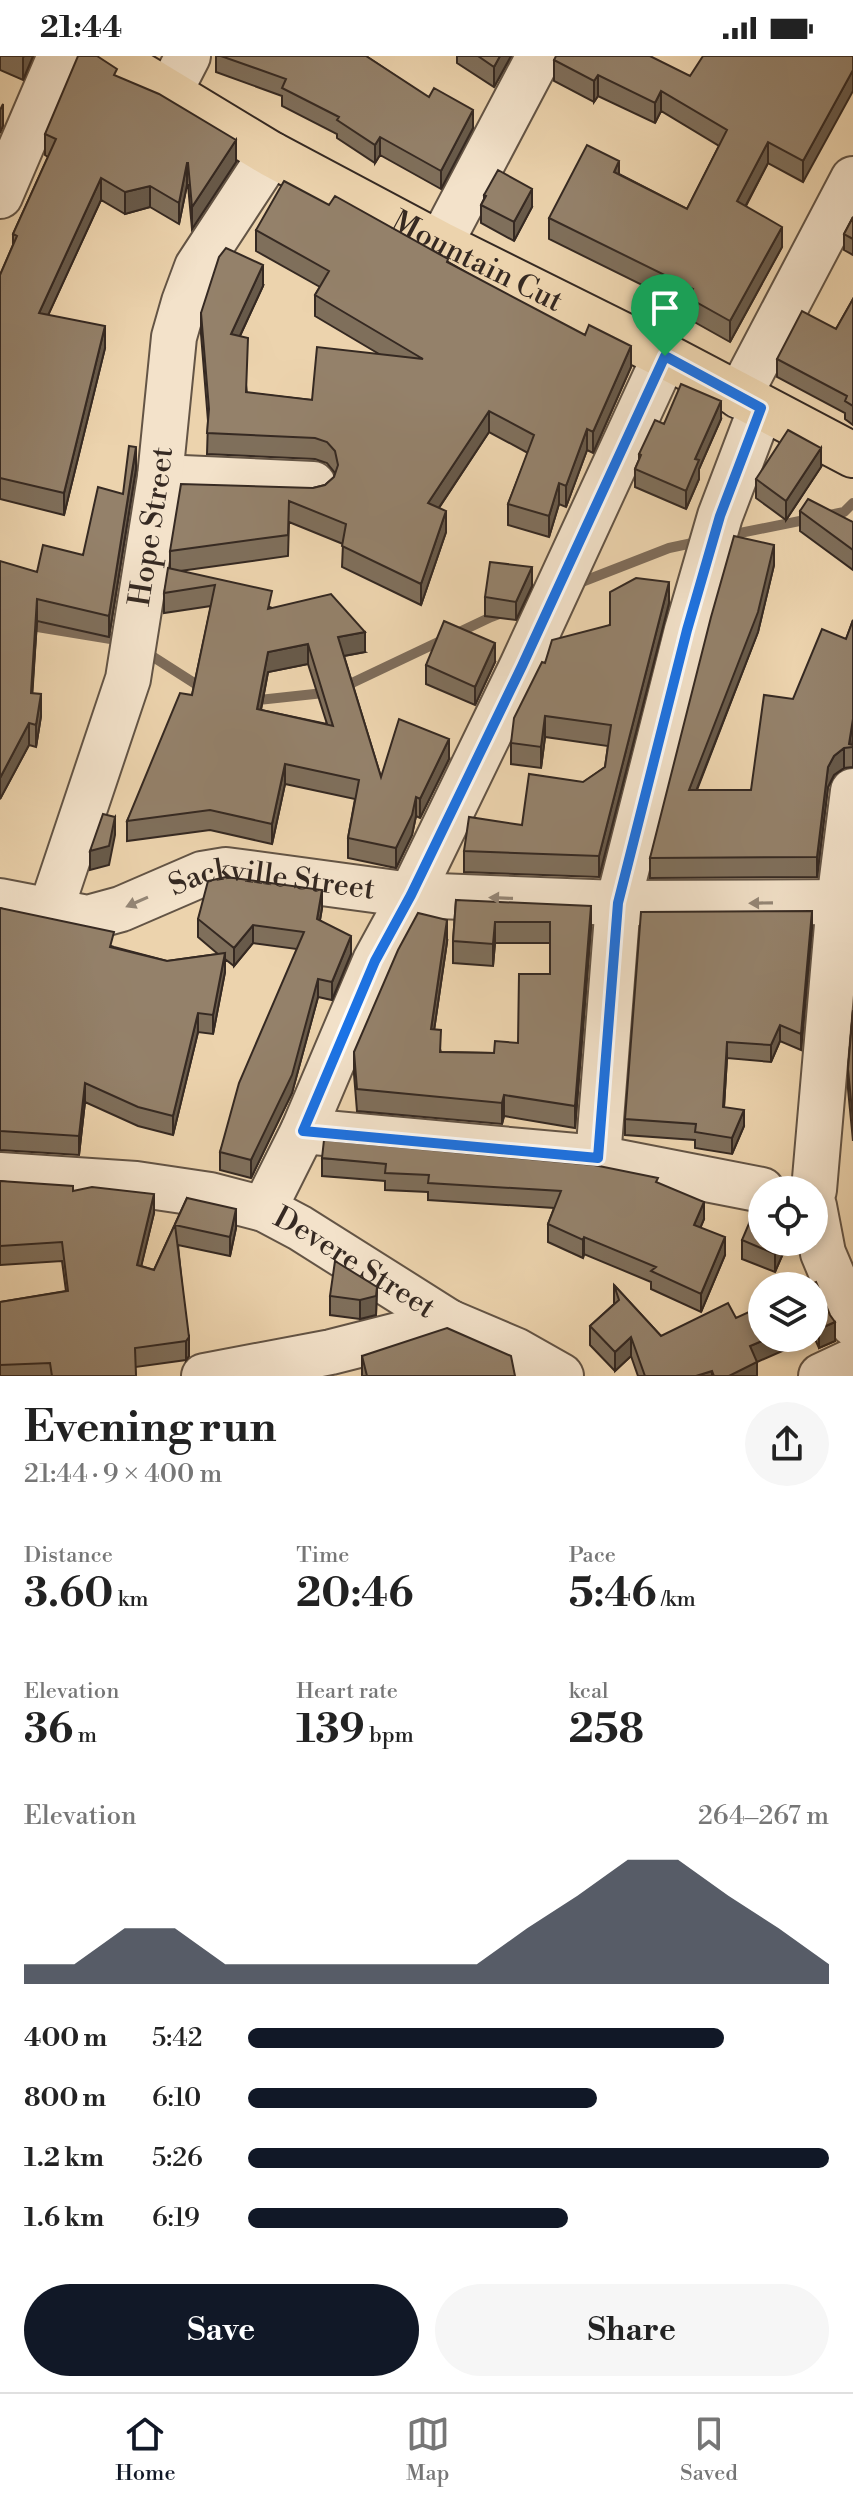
<!DOCTYPE html>
<html lang="en">
<head>
<meta charset="utf-8">
<style>
	body { margin:0; font-family:"Libre Bodoni",serif; background:#f6f6f6; color:#222; height:100vh; display:flex; flex-direction:column; font-size:30px; white-space:nowrap }
	* { box-sizing:border-box; margin:0 }
	p { font-size:26px; color:#767676 }
	.icon { flex:none; width:44px; height:44px; fill:none; stroke:currentColor; stroke-width:2; stroke-linecap:round; stroke-linejoin:round }
	.map { position:relative; height:1320px; overflow:hidden }
	.panel { display:flex; flex-direction:column; background:#fff; flex:1 }
	.panel>* { flex:none }
	.tools { position:absolute; left:748px; top:1120px; display:grid; gap:16px }
	.tools a { display:grid; place-items:center; width:80px; height:80px; border-radius:50%; background:#fff; box-shadow:0 4px 12px #0003; font-size:40px }
	.pin { position:absolute; display:grid; place-items:center; width:68px; height:68px; color:#fff; margin:-82px -34px; border-radius:50% 50% 50% 0; rotate:-45deg; box-shadow:0 0 8px #0007 }
	.pin .icon { rotate:45deg }
	.round { display:grid; place-items:center; flex:none; width:84px; height:84px; border-radius:42px; background:#f6f6f6 }
	.summary { display:flex; align-items:center; justify-content:space-between; height:136px; padding:0 24px }
	h1 { font-size:44px; font-weight:800; line-height:60px }
	.figures { display:grid; grid-template-columns:repeat(3,1fr); gap:12px; height:136px; padding:8px 24px }
	.figures div { display:grid; align-content:center }
	.figures b { font-size:40px; font-weight:800 }
	.figures small { font-size:22px; font-weight:400 }
	.figures p { font-size:22px }
	.chart { height:224px; padding:16px 24px }
	.chart p { display:flex; justify-content:space-between }
	.chart svg { width:100%; height:144px; margin-top:8px; fill:#111827; opacity:.7 }
	.cta { display:flex; gap:16px; margin-top:auto; padding:16px 24px }
	.cta a { flex:1; height:92px; border-radius:48px; background:#111827; color:#fff; font-size:32px; font-weight:800; line-height:92px; text-align:center }
	.cta a+a { background:#f6f6f6; color:#222 }
	ul { padding:0 24px; list-style:none; font-size:26px }
	li { display:grid; grid-template-columns:128px 96px 1fr; align-items:center; height:60px }
	li i { height:20px; border-radius:10px; background:#111827 }
	.status { display:flex; justify-content:space-between; align-items:center; height:56px; padding:0 40px; background:#fff; direction:ltr }
	.status svg { height:22px; fill:currentColor }
	.tab-bar { display:flex; justify-content:space-around; align-items:center; height:112px; border-top:2px solid #e0e0e0; background:#fff; font-size:22px; color:#767676 }
	.tab-bar a { display:grid; justify-items:center; gap:4px }
	.tab-bar .current { color:#111827 }
	.map>svg:first-child { display:block }
	.lines { fill:none; stroke-linecap:round; stroke-linejoin:round }
	.stream { stroke:#7e6c59; stroke-width:10 }
	.minor-casing { stroke:#635445; stroke-width:48 }
	.major-casing { stroke:#352922; stroke-width:48 }
	.minor { stroke:#f3e2ca; stroke-width:44 }
	.major { stroke:#ecd3ad; stroke-width:44 }
	.wall { fill:#7f6f5b; stroke:#352922; stroke-width:2; fill-rule:evenodd }
	.shaded-wall { fill:#685a4a; stroke:#352922; stroke-width:2 }
	.building { fill:#94816a; stroke:#352922; stroke-width:2; fill-rule:evenodd }
	.oneway { fill:#948676 }
	.route-casing { stroke:#fff; stroke-width:16 }
	.route { stroke:#1a73e8; stroke-width:10 }
	.labels { text-anchor:middle; dominant-baseline:central; stroke-width:7; stroke-linejoin:round; paint-order:stroke }
	.street-label { font-size:30px; fill:#352922; stroke:#f3e2ca }
</style>
</head>
<body>
<div class="status"><b>21:44</b><svg viewBox="0 0 49 12"><path d="M0 12V9h3v3zM5 12V6h3v6zM10 12V3h3v9zM15 12V0h3v12zM26 1h20v11H26zM47 4h2v5h-2z"/></svg></div>
<div class="map">
<svg width="853" height="1320" viewBox="0 0 853 1320">
	<rect width="100%" height="100%" fill="#ecd3ad"/>
	<filter id="stains"><feTurbulence type="fractalNoise" baseFrequency=".0025" numOctaves="4"/><feColorMatrix values="0 0 0 0 .2 0 0 0 0 .09 0 0 0 0 .02 0 0 0 .5 -.17"/></filter>
	<radialGradient id="worn" r=".72"><stop offset=".6" stop-color="#630" stop-opacity="0"/><stop offset="1" stop-color="#630" stop-opacity=".3"/></radialGradient>
	<g class="lines">
		<path class="stream" d="M725 480 844 456 853 447
			M574 529 669 492 702 485
			M0 565 123 585
			M144 595 205 634
			M249 645 333 636 491 561 536 544"/>
		<defs>
			<g id="minor">
				<path d="M169 37 188 0"/>
				<path d="M0 140 60 0"/>
				<path d="M440 188 539 0"/>
				<path d="M739 340 853 123"/>
				<path d="M160 421 313 428"/>
				<path id="s1" d="M0 845 88 862 121 853 202 818 226 814 411 839 618 847 853 846"/>
				<path id="s2" d="M50 856 128 623 160 421 174 281 184 246 197 211 271 98"/>
				<path d="M303 1075 598 1102 762 1134"/>
				<path d="M598 1102 618 847 687 574 720 460 761 352"/>
				<path id="s3" d="M0 1119 136 1128 210 1139 264 1153 300 1172 449 1266 515 1294 561 1320"/>
				<path d="M814 1134 839 846 853 735"/>
				<path d="M814 1150 823 1197 853 1268"/>
				<path d="M264 1153 303 1075 375 905 411 839 522 610 665 300"/>
				<path d="M204 1320 331 1296 449 1266"/>
				<path d="M821 1320 853 1305"/>
			</g>
			<g id="major">
				<path id="s4" d="M109 0 271 98 440 188 665 300 853 399"/>
			</g>
		</defs>
		<use href="#minor" class="minor-casing"/>
		<use href="#major" class="major-casing"/>
		<use href="#minor" class="minor"/>
		<use href="#major" class="major"/>
	</g>
	<path class="wall" d="M0 0H33L23 24 0 14Z
		M216 0H366L473 72 441 133 380 99 375 107 337 82V78L282 50V40L216 16Z
		M457 0H511L494 31 457 7Z
		M853 0 803 126 768 107 746 150 782 191 730 286 689 263V252L549 183V162L619 118 687 153 719 90 661 55 655 67 598 40 594 46 554 25V4L690 20Z
		M117 21 236 106 192 173 188 129H187L179 168 150 151 125 158 101 144 48 259 105 292 64 459 0 443V219L13 189V178L48 101 45 99V78Z
		M484 139 532 151 514 185 481 167V149L484 143Z
		M329 149 448 206 631 311 593 397 587 394 566 451 559 448 549 481 508 469V448L528 397 489 376 439 452 446 476 421 549 342 511 343 488 289 466 288 500 180 515 272 552 365 596 344 600 381 721 449 703 420 762 416 760 412 779 396 812 348 802V782L355 743 285 728 272 788 210 774 127 785V765L192 639 211 550 164 557V537L170 512V495L313 432 325 429 334 421 335 417 327 407 315 403 207 398 208 365 201 278V257L263 230 240 280 247 337 312 344 379 298 315 260V239L320 231 256 195V174ZM308 608 327 668 261 654 268 616Z
		M853 161V199L844 194V178Z
		M853 243V369L845 363V357L777 321V303L836 273Z
		M721 363 699 413V423L686 453 635 431V413L639 404V398L664 368Z
		M821 411 786 464 756 442V423Z
		M136 413 109 581 37 565 32 637 41 660 36 691 29 689 0 743 37 516 83 499 123 438Z
		M800 455 853 466V514L800 475Z
		M774 509 758 576 697 734H751L846 583 853 564V711L844 712 834 719 828 731 817 821 650 822V802Z
		M532 530 516 564 485 560V541Z
		M669 547 599 821 464 816V795L522 769 605 711 608 690 545 681 541 712 511 708V687L545 607 610 569Z
		M495 606 475 649 426 628V609Z
		M456 844 591 871 575 1072 504 1060 502 1068 357 1055 354 1018V996L447 886 434 974 441 996 494 997 518 987 550 918V887H495L493 910 453 907V885Z
		M0 852 114 891 167 905 218 898 198 881V863L322 852 320 864 351 898 332 944 318 941 292 1037 251 1122 220 1114V1096L297 893 253 887 234 910 225 903V916L213 978 198 976 173 1079 138 1070 85 1046 79 1099 0 1094Z
		M812 871 801 994 780 985 771 1006 727 1002 724 1051 744 1070 732 1098 695 1092V1084L625 1079V1063Z
		M853 954V1085L848 1033V1013Z
		M322 1102 658 1127 704 1163 700 1172 725 1199 701 1256 651 1233V1226L584 1198 583 1202 548 1186V1168L554 1152 428 1144V1136L385 1134V1125L322 1120Z
		M0 1125 73 1135 154 1157 141 1210 154 1214 187 1142 236 1172 230 1200 178 1189 189 1300 186 1304 135 1311 136 1320H0V1246L66 1235 62 1205 0 1209Z
		M742 1184 788 1186 775 1216 742 1203Z
		M614 1229 661 1280 757 1306V1320H638L631 1300 615 1315 590 1289V1270L614 1248Z
		M814 1230 835 1285 819 1292 814 1281Z
		M377 1231 376 1259 360 1263 330 1259V1240Z
		M362 1300 515 1320H362Z"/>
	<path class="shaded-wall" d="M24 0H33L23 24V2Z
		M500 0H511L494 31V11Z
		M853 14V35L803 126V105Z
		M598 19V40L594 46V25Z
		M661 35V55L655 67V47Z
		M3 48V70L0 77V54Z
		M473 54V72L441 133V115Z
		M380 81V99L375 107V89Z
		M236 84V106L192 173V151Z
		M768 86V107L737 166V145Z
		M619 105V126L614 116Z
		M187 107V129L179 168V147Z
		M101 122V144L39 279V257Z
		M150 130V151L125 158V136Z
		M532 133V151L514 185V166Z
		M782 171V191L730 286V265Z
		M263 209V230L231 299V278Z
		M105 270V292L64 459V437Z
		M631 290V311L593 397V376Z
		M721 345V363L699 413V423L686 453V435L695 403Z
		M489 355V376L428 468V447Z
		M587 373V394L566 451V430Z
		M136 391V413L109 581V560Z
		M821 392V411L786 464V445Z
		M559 427V448L549 481V460Z
		M446 455V476L421 549V528Z
		M774 489V509L758 576 689 753V734Z
		M532 511V530L516 564V546Z
		M669 526V547L599 821V800Z
		M37 543V565L31 659V637Z
		M365 576V596L338 601V581Z
		M495 587V606L475 649V631Z
		M308 588V608L268 616 257 673V653L268 596Z
		M41 638V660L36 691V669Z
		M545 660V681L541 712V691Z
		M853 663V682L852 691H849Z
		M29 667V689L0 743V722Z
		M449 683V703L420 762V743Z
		M844 692V712L834 719 828 731 817 821V801L828 711 834 700Z
		M285 708V728L272 788V768Z
		M416 741V760L412 779 396 812V792Z
		M115 761V779L109 809 90 814V795Z
		M322 834V852L317 881V863Z
		M591 850V871L575 1072V1050Z
		M812 855V871L801 994V978Z
		M447 864V886L431 995V973Z
		M495 866V887L493 910V888Z
		M253 869V887L234 910V892Z
		M351 880V898L332 944V926Z
		M225 897V916L213 978V959Z
		M318 923V941L292 1037 251 1122V1104Z
		M198 957V976L173 1079V1060Z
		M780 969V985L771 1006V989Z
		M727 986V1002L723 1067V1051Z
		M85 1027V1046L79 1099V1080Z
		M504 1039V1060L502 1068V1047Z
		M744 1054V1070L732 1098V1082Z
		M154 1138V1157L137 1228V1209Z
		M704 1146V1163L694 1187V1169Z
		M236 1153V1172L230 1200V1181Z
		M584 1181V1198L583 1202V1184Z
		M725 1181V1199L701 1256V1238Z
		M780 1186H788L775 1216V1198Z
		M377 1231 376 1259 360 1263V1244Z
		M835 1266V1285L819 1292V1273Z
		M189 1281V1300L186 1304V1285Z
		M631 1281V1300L615 1315V1296Z
		M769 1282H812L757 1306V1320H729L750 1290Z
		M712 1315V1320H696Z"/>
	<path class="building" d="M78 0H97L117 13 114 19 159 38 236 84 192 151 188 107H187L179 147 150 130 125 136 101 122 39 257 105 270 64 437 0 422V219L17 180 13 178 56 83 45 78Z
		M221 0H366L429 41 434 32 473 54 441 115 380 81 375 89 337 64 339 61 282 32 286 23Z
		M478 0H500L494 11Z
		M556 0H650L690 20 703 0H853V14L803 105 768 86 737 145 782 171 730 265 689 242 693 233 549 162 587 89 619 105 614 116 687 153 727 74 661 35 655 47 598 19 594 25 554 4Z
		M498 114 532 133 514 166 481 149 486 140 484 139Z
		M284 125 329 149 335 140 448 203 447 206 585 279 589 269 631 290 593 376 587 373 566 430 559 427 549 460 508 448 534 379 489 355 428 447 446 455 421 528 342 490 346 468 289 445 288 479 170 495 181 428 313 432 325 429 334 421 338 409 335 395 327 386 315 382 207 377 209 353 201 257 219 201 226 192 263 209 231 278 248 282 246 336 312 344 317 291 423 303 315 239 329 215 256 174Z
		M853 161V183L844 178Z
		M853 243V350L845 345 847 340 777 303 802 255 836 273Z
		M681 328 721 345 695 403 699 404 686 435 635 413 641 399 639 398 655 364 664 368Z
		M788 374 821 392 786 445 756 423Z
		M129 390 136 391 109 560 37 543 31 637 41 638 36 669 29 667 0 722V505L37 516 43 489 83 499 98 431 123 438Z
		M808 443 853 466V494L800 455Z
		M734 480 774 489 758 556 689 734H751L764 639 793 643 822 573 846 583 853 564V663L849 688 853 689V691L844 692 834 700 828 711 817 801 650 802 711 561Z
		M490 506 532 511 516 546 485 541Z
		M168 512 272 535 268 553 331 538 365 576 338 581 381 721 399 663 449 683 420 743 416 741 412 759 396 792 348 782 359 724 285 708 272 768 210 754 127 765 180 637 192 639 215 529 164 537ZM308 588 333 670 257 653 268 596Z
		M636 522 669 526 599 800 464 795 469 761 522 769 529 718 583 726 605 711 611 669 545 660 541 691 511 687 514 662 542 606 545 607 552 584 610 569V536Z
		M444 565 495 587 475 631 426 609Z
		M103 758 115 761 109 790 90 795Z
		M226 821 322 834 317 863 351 880 332 926 318 923 292 1019 251 1104 220 1096 239 1027 304 876 253 869 234 892 198 863 208 825Z
		M456 844 591 850 575 1050 504 1039 502 1047 357 1033 354 996 398 894 418 857 447 864 431 973 441 974 440 996 494 997 495 985 518 987 519 918H550V866H495L493 888 453 885Z
		M0 852 114 876 110 891 167 905 225 897 213 959 198 957 173 1060 138 1051 85 1027 79 1080 0 1075Z
		M812 855 801 978 780 969 771 989 727 986 723 1051 744 1054 732 1082 695 1076 696 1068 625 1063 641 856Z
		M853 954V1065L848 1013Z
		M324 1084 594 1109 658 1122 656 1126 704 1146 694 1169 725 1181 701 1238 651 1215 656 1211 584 1181 583 1184 548 1168 561 1135 428 1127 429 1119 385 1117 386 1108 322 1102Z
		M0 1125 73 1130V1135L92 1131 154 1138 137 1209 154 1214 187 1142 236 1153 230 1181 175 1169 189 1281 186 1285 135 1292 136 1320H52L50 1307 0 1309V1246L68 1235 62 1186 0 1190Z
		M756 1151H762V1186H780L775 1198 742 1184Z
		M335 1205 377 1231 376 1240 360 1244 330 1240Z
		M816 1226 830 1259 835 1266 819 1273 814 1263V1230H807Z
		M614 1229 661 1280 728 1247 736 1262 762 1250V1282H769L750 1290 757 1306 729 1320H714L712 1315 696 1320H645L631 1281 615 1296 590 1270 619 1244Z
		M447 1272 511 1300 515 1320H367L362 1300Z"/>
	<defs><path id="oneway-solid" d="M-6-.8H1V-3.2L6.5 0L1 3.2V.8H-6Z" transform="scale(2)"/></defs>
	<g class="oneway">
		<use href="#oneway-solid" transform="translate(501 842) rotate(-178)"/>
		<use href="#oneway-solid" transform="translate(137 846) rotate(156)"/>
		<use href="#oneway-solid" transform="translate(761 847) rotate(179)"/>
	</g>
	<g class="lines">
		<defs>
			<path id="route" d="M665 300 761 352 720 460 687 574 618 847 598 1102 303 1075 375 905 411 839 522 610Z"/>
		</defs>
		<use href="#route" class="route-casing"/>
		<use href="#route" class="route"/>
	</g>
	<g class="labels">
		<g class="street-label">
			<text stroke="none"><textPath href="#s4" startOffset="422">Mountain Cut</textPath></text>
			<text stroke="none"><textPath href="#s2" startOffset="400">Hope Street</textPath></text>
			<text stroke="none"><textPath href="#s1" startOffset="282">Sackville Street</textPath></text>
			<text stroke="none"><textPath href="#s3" startOffset="372">Devere Street</textPath></text>
		</g>
	</g>
	<rect width="100%" height="100%" filter="url(#stains)"/>
	<rect width="100%" height="100%" fill="url(#worn)"/>
</svg>
<div class="tools">
<a><svg class="icon" aria-label="locate" viewBox="0 0 24 24"><circle cx="12" cy="12" r="6"/><path d="M12 2v4M12 18v4M2 12h4M18 12h4"/></svg></a>
<a><svg class="icon" aria-label="layers" viewBox="0 0 24 24"><path d="M12 4l9 5-9 5-9-5zM3 14l9 5 9-5"/></svg></a>
</div>
<div class="pin" style="left:665px;top:300px;background:#1e9e55"><svg class="icon" aria-label="arrive" viewBox="0 0 24 24"><path d="M6 21V4h12l-3 4 3 4H6"/></svg></div>
</div>
<section class="panel">
<div class="summary"><div><h1>Evening run</h1><p>21:44 · 9 × 400 m</p></div><a class="round"><svg class="icon" aria-label="share" viewBox="0 0 24 24"><path d="M12 15V3M7 8l5-5 5 5M5 13v7h14v-7"/></svg></a></div>
<div class="figures">
<div><p>Distance</p><b>3.60<small> km</small></b></div>
<div><p>Time</p><b>20:46</b></div>
<div><p>Pace</p><b>5:46<small> /km</small></b></div>
</div>
<div class="figures">
<div><p>Elevation</p><b>36<small> m</small></b></div>
<div><p>Heart rate</p><b>139<small> bpm</small></b></div>
<div><p>kcal</p><b>258</b></div>
</div>
<div class="chart"><p><span>Elevation</span>264–267 m</p>
<svg viewBox="0 0 160 44" preserveAspectRatio="none"><path d="M0 44V38L10 38L20 27L30 27L40 38L50 38L60 38L70 38L80 38L90 38L100 27L110 17L120 6L130 6L140 17L150 27L160 38V44z"/></svg>
</div>
<ul>
<li><b>400 m</b>5:42<i style="width:82%"></i></li>
<li><b>800 m</b>6:10<i style="width:60%"></i></li>
<li><b>1.2 km</b>5:26<i style="width:100%"></i></li>
<li><b>1.6 km</b>6:19<i style="width:55%"></i></li>
</ul>
<div class="cta"><a>Save</a><a>Share</a></div>
</section>
<nav class="tab-bar">
<a class="current"><svg class="icon" aria-label="home" viewBox="0 0 24 24"><path d="M3 11l9-7 9 7M6 9v11h12V9"/></svg>Home</a>
<a><svg class="icon" aria-label="map" viewBox="0 0 24 24"><path d="M3 6l6-2 6 2 6-2v14l-6 2-6-2-6 2zM9 4v14M15 6v14"/></svg>Map</a>
<a><svg class="icon" aria-label="saved" viewBox="0 0 24 24"><path d="M7 4h10v16l-5-4-5 4z"/></svg>Saved</a>
</nav>
</body>
</html>
